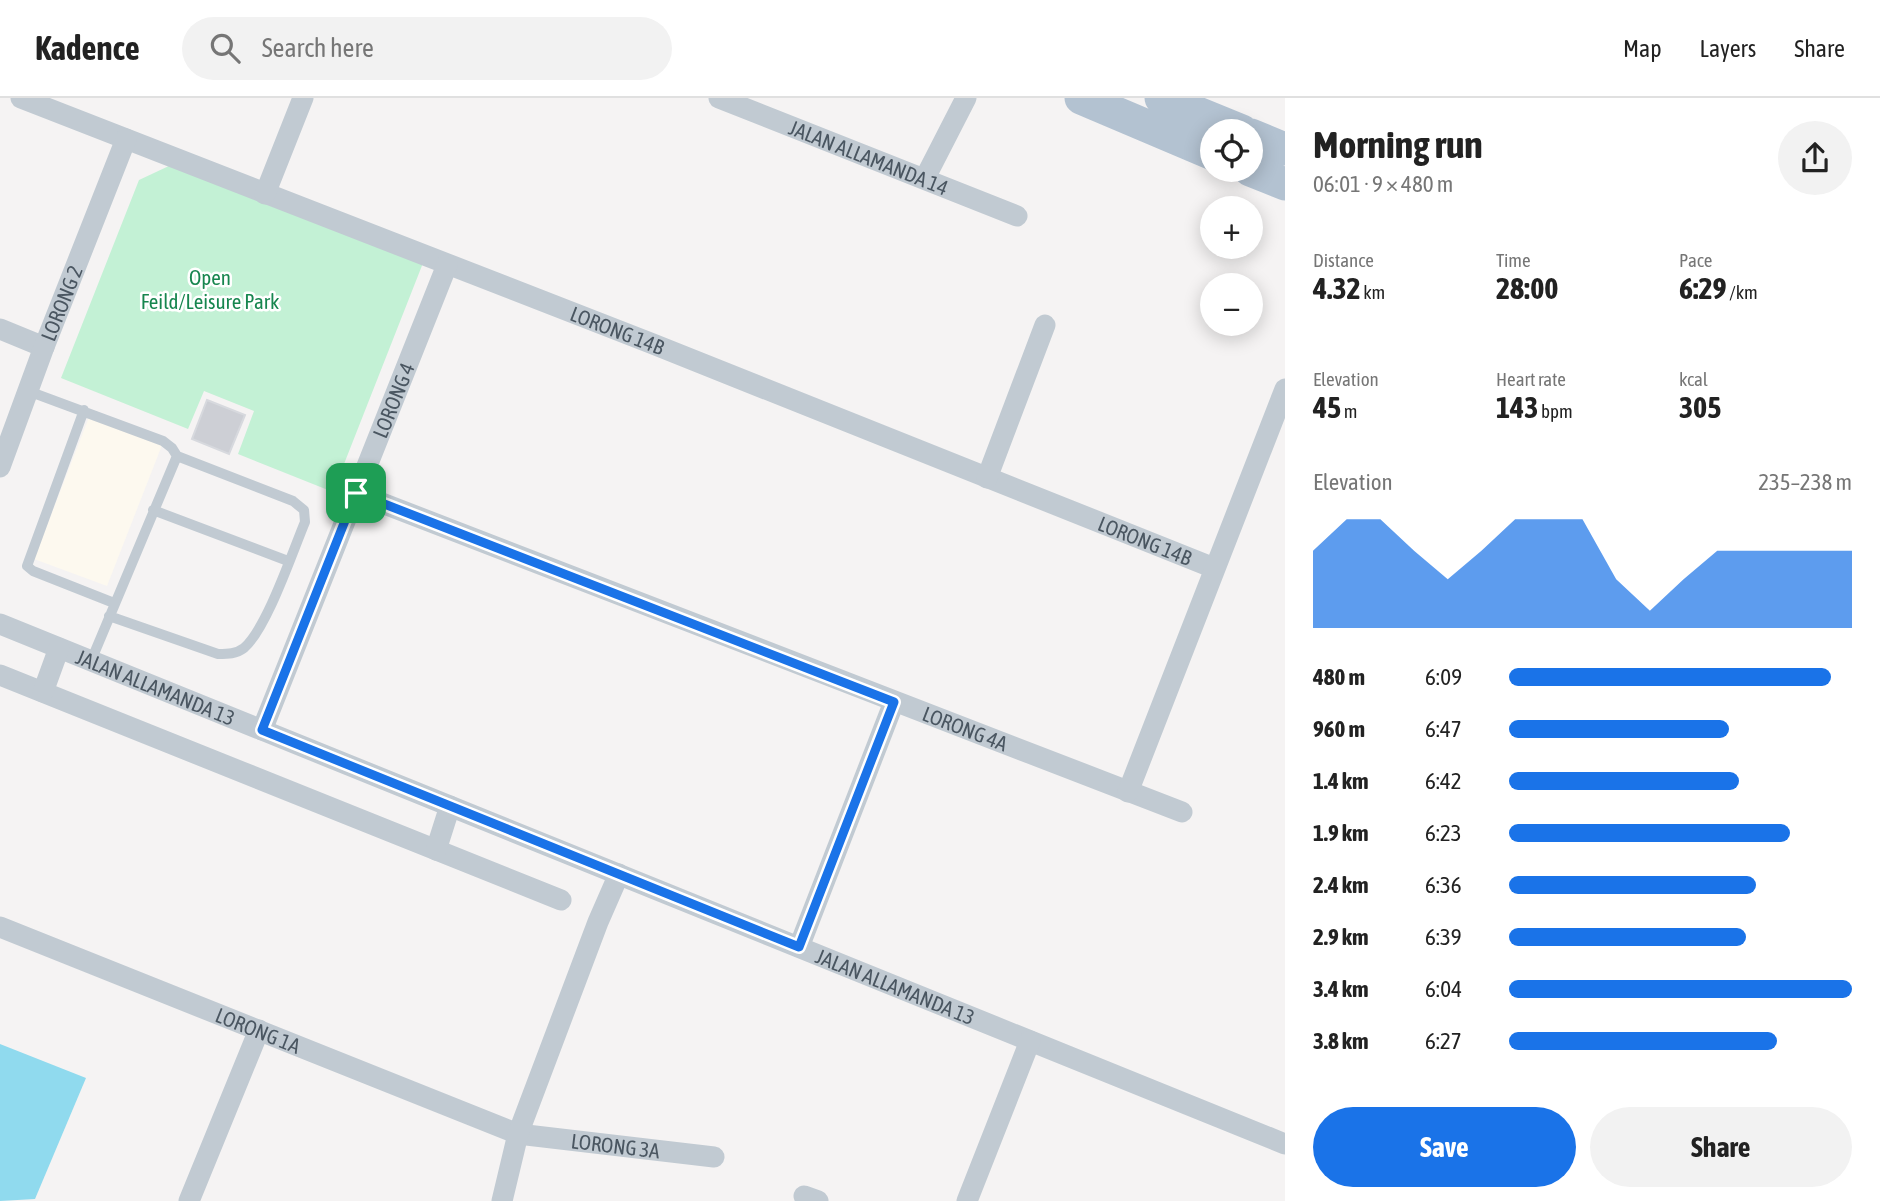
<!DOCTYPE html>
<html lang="en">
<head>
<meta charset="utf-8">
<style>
	body { margin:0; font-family:"Asap Condensed",sans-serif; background:#f2f2f2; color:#222; height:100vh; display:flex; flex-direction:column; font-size:26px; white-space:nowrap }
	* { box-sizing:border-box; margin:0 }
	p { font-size:23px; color:#767676 }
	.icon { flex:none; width:38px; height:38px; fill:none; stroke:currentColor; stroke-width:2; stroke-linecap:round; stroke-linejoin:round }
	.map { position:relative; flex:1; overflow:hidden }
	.side { display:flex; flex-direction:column; background:#fff; width:595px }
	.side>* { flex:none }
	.fabs { position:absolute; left:1200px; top:21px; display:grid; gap:14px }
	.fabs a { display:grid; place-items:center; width:63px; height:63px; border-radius:50%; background:#fff; box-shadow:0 4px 18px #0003; font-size:35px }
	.pin { position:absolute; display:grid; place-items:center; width:60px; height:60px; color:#fff; margin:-30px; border-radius:14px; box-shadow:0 4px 10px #0006 }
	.round { display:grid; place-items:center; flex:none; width:74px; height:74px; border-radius:37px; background:#f2f2f2 }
	.head { display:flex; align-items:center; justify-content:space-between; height:119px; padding:0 28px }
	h1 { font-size:38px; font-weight:700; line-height:52px }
	.stats { display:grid; grid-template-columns:repeat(3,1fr); gap:10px; height:119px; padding:7px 28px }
	.stats div { display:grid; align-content:center }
	.stats b { font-size:30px; font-weight:700 }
	.stats small { font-size:19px; font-weight:400 }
	.stats p { font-size:19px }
	.chart { height:196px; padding:14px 28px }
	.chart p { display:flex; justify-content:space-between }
	.chart svg { width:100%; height:126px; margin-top:7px; fill:#1a73e8; opacity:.7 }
	.cta { display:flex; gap:14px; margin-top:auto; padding:14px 28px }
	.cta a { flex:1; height:80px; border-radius:42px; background:#1a73e8; color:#fff; font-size:28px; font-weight:700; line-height:80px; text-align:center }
	.cta a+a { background:#f2f2f2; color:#222 }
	ul { padding:0 28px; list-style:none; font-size:23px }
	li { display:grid; grid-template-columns:112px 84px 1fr; align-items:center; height:52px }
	li i { height:18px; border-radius:9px; background:#1a73e8 }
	header { display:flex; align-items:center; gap:42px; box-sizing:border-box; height:98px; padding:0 35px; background:#fff; border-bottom:2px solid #e0e0e0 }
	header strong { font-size:33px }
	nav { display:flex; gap:38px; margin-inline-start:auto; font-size:24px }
	.search { width:490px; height:63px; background:#f2f2f2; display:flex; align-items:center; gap:18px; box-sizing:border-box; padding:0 24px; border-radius:38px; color:#767676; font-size:26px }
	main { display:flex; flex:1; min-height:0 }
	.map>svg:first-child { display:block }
	.commercial { fill:#fdf9ef }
	.green { fill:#c3f1d5 }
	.water { fill:#90daee }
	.building { fill:#cdcfd5; stroke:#d7d9de; stroke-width:2 }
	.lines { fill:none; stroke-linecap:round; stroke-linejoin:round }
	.lane { stroke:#c1cad2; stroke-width:10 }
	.street { stroke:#c1cad2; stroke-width:21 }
	.primary { stroke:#b3c2d1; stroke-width:33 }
	.route-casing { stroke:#fff; stroke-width:14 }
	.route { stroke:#1a73e8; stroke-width:9 }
	.labels { text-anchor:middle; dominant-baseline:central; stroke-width:5; stroke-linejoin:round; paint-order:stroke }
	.street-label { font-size:21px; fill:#4a5661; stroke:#fff }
	.park-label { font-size:21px; fill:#17864f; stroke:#fff }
</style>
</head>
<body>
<header>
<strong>Kadence</strong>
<div class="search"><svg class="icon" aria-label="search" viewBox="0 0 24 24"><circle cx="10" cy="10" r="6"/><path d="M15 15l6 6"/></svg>Search here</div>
<nav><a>Map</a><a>Layers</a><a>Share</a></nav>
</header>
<main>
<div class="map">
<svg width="1285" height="1103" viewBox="0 0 1285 1103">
	<rect width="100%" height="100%" fill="#f5f3f3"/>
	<path class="commercial" d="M91 314 164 342 107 488 34 461Z"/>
	<path class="green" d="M171 67 423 165 333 394 238 356 254 313 204 293 188 331 61 280 139 82Z"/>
	<path class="water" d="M0 946 86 980 35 1101 0 1103Z"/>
	<path class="building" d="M207 302 245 317 229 356 192 341Z"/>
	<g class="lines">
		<path class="lane" d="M28 293 163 343 172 350 177 358 91 563
			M84 312 27 468 33 473 114 505
			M153 412 288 463
			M109 518 218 556C228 556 236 556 244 550 267 530 292 455 305 424L304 412 293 403 177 358"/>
		<g class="street">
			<path id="s1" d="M21 0 653 246 1214 470"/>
			<path id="s2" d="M719 0 1017 118"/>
			<path d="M925 80 966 0"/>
			<path d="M265 96 303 0"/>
			<path d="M0 231 44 249"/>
			<path id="s3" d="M0 369 44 249 126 41"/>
			<path d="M987 380 1045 227"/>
			<path id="s4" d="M356 395 1182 714"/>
			<path id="s5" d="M0 526 1285 1046"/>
			<path d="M0 577 561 802"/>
			<path d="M43 594 59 550"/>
			<path id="s6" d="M262 632 447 167"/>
			<path d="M1128 694 1285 291"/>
			<path d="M436 752 450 708"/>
			<path id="s7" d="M0 829 518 1036 714 1059"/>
			<path d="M799 849 894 604"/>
			<path d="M804 1098 818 1103"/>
			<path d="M189 1103 259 932"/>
			<path d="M502 1103 518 1036 598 824 619 776"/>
			<path d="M967 1103 1030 943"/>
		</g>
		<path class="primary" d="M1081 0 1213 56
			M1161 0 1242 33
			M1251 37 1285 51
			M1250 72 1285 86"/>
	</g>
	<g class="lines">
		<defs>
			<path id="route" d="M356 395 894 604 799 849 262 632Z"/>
		</defs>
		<use href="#route" class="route-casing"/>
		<use href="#route" class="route"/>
	</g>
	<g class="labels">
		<g class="street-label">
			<text stroke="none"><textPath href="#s2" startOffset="161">JALAN ALLAMANDA 14</textPath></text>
			<text stroke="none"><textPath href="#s3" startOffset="175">LORONG 2</textPath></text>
			<text stroke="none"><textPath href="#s1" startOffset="640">LORONG 14B</textPath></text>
			<text stroke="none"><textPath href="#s6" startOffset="355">LORONG 4</textPath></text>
			<text stroke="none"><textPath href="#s1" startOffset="1208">LORONG 14B</textPath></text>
			<text stroke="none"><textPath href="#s5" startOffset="168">JALAN ALLAMANDA 13</textPath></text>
			<text stroke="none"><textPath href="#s4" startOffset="653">LORONG 4A</textPath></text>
			<text stroke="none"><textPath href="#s5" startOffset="966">JALAN ALLAMANDA 13</textPath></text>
			<text stroke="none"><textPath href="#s7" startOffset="278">LORONG 1A</textPath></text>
			<text stroke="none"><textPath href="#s7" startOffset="656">LORONG 3A</textPath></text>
		</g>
		<g class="park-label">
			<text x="210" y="179">Open<tspan x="210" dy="24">Feild/Leisure Park</tspan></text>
		</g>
	</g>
</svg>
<div class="fabs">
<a><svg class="icon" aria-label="locate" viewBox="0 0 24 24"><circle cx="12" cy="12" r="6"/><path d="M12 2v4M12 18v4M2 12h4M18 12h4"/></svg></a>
<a>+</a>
<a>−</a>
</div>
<div class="pin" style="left:356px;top:395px;background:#1e9e55"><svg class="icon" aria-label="arrive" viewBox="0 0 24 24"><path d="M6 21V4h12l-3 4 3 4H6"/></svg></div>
</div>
<section class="side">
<div class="head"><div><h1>Morning run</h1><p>06:01 · 9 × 480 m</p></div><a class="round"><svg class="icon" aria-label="share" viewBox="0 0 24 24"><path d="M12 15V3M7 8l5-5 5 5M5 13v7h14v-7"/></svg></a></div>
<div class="stats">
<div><p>Distance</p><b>4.32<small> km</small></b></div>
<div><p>Time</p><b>28:00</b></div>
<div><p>Pace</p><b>6:29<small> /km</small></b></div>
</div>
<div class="stats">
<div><p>Elevation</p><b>45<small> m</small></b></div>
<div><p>Heart rate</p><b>143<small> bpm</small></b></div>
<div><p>kcal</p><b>305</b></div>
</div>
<div class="chart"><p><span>Elevation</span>235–238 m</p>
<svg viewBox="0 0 160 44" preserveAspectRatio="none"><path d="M0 44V17L10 6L20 6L30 17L40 27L50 17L60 6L70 6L80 6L90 27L100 38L110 27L120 17L130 17L140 17L150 17L160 17V44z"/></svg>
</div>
<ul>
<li><b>480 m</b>6:09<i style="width:94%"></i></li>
<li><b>960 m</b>6:47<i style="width:64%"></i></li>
<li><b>1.4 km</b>6:42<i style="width:67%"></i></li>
<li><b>1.9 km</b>6:23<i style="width:82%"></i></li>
<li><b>2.4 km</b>6:36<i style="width:72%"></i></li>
<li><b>2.9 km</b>6:39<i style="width:69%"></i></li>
<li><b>3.4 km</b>6:04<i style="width:100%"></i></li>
<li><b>3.8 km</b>6:27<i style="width:78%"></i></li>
</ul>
<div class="cta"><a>Save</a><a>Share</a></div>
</section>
</main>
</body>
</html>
